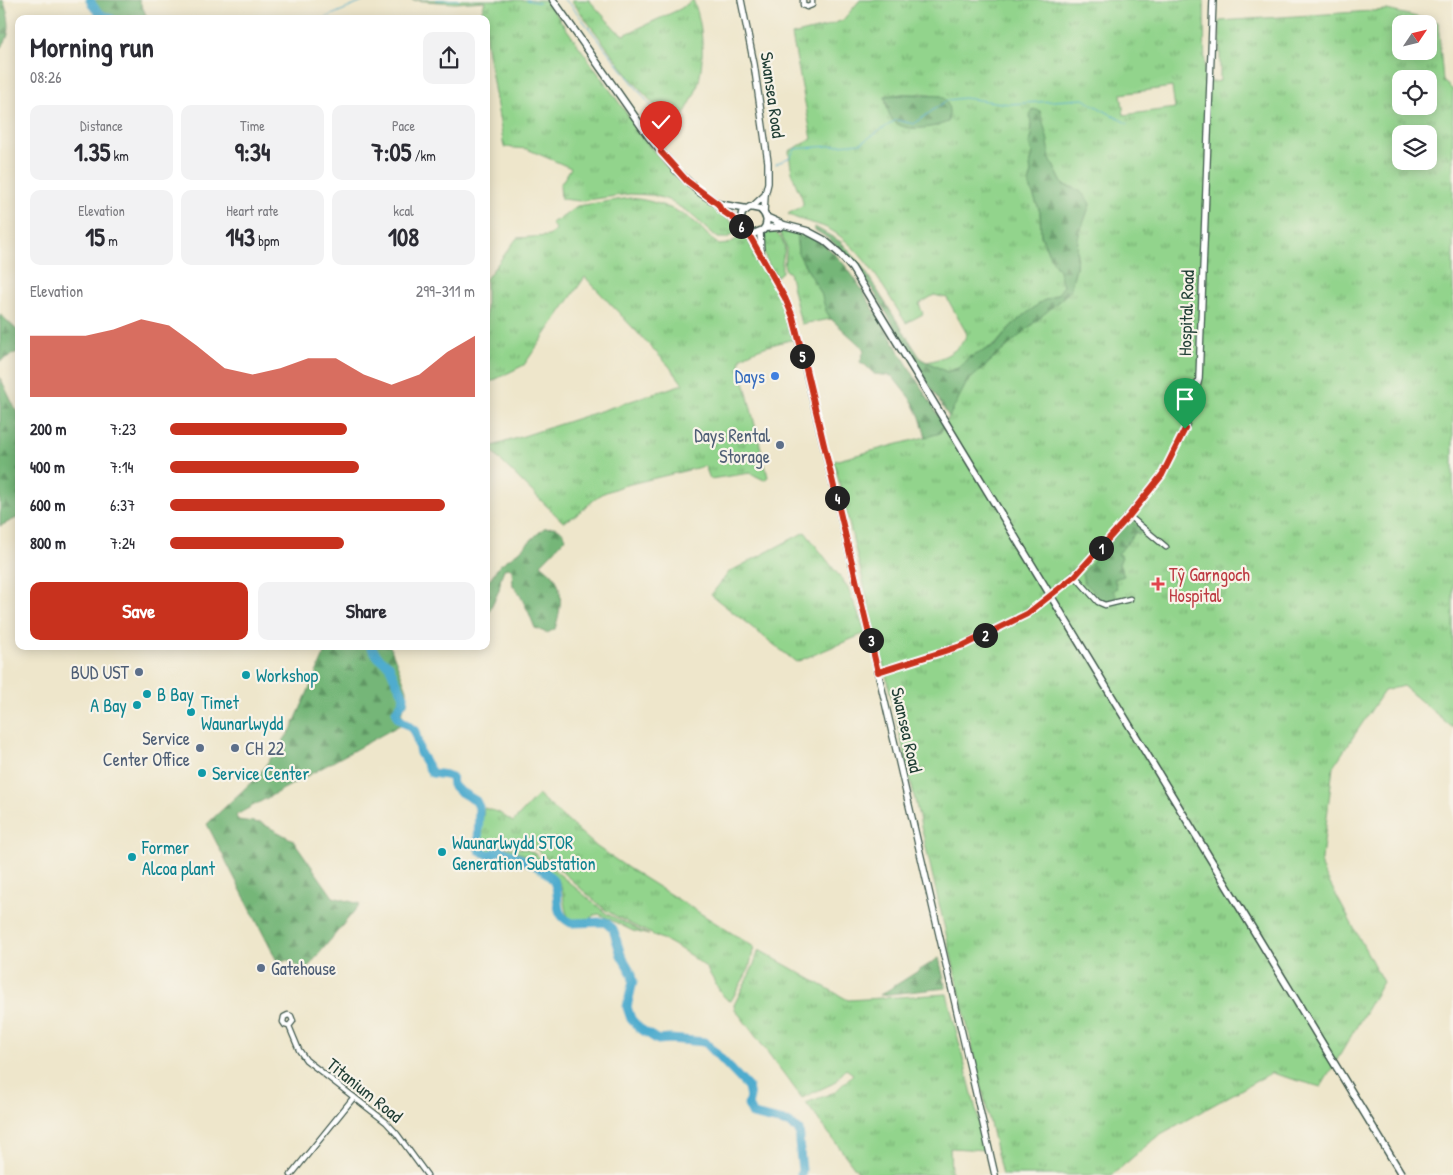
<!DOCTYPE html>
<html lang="en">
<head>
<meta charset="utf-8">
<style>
	body { margin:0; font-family:"Patrick Hand",sans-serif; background:#f2f2f3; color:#2b2b33; height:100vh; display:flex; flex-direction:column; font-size:19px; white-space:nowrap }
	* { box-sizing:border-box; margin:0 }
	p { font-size:16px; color:#7c7c81 }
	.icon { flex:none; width:28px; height:28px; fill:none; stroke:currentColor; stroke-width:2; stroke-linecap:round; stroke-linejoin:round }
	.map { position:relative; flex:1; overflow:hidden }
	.drawer { position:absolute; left:15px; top:15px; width:475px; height:635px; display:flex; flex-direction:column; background:#fff; border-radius:10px; box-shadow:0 2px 12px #0003 }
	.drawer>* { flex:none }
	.needle { width:32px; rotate:55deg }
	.buttons { position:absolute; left:1392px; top:15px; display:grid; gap:10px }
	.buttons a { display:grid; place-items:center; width:45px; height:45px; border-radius:10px; background:#fff; box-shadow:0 2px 12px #0003; font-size:25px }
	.pin { position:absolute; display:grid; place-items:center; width:42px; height:42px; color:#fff; margin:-51px -21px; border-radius:50% 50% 50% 0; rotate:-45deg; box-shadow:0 0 5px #0007 }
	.pin .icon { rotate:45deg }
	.km { position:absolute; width:25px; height:25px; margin:-12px; border-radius:50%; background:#222; color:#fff; font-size:14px; line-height:25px; text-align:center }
	.round { display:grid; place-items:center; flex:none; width:52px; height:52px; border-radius:10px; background:#f2f2f3 }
	.summary { display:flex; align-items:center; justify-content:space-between; height:85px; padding:0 15px }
	h1 { font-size:28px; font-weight:800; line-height:38px }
	.metrics { display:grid; grid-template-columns:repeat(3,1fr); gap:8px; height:85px; padding:5px 15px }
	.metrics div { display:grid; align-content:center; border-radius:10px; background:#f2f2f3; text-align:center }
	.metrics b { font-size:25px; font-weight:800 }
	.metrics small { font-size:14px; font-weight:400 }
	.metrics p { font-size:14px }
	.chart { height:140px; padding:10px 15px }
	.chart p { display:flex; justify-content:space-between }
	.chart svg { width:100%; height:90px; margin-top:5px; fill:#c8321e; opacity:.7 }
	.action { display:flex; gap:10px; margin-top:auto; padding:10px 15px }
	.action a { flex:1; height:58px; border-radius:10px; background:#c8321e; color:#fff; font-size:20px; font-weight:800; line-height:58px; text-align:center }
	.action a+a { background:#f2f2f3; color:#2b2b33 }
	ul { padding:0 15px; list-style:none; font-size:16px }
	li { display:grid; grid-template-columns:80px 60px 1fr; align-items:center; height:38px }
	li i { height:12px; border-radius:6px; background:#c8321e }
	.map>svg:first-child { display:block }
	.grass { fill:url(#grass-tufts); stroke:#588860; fill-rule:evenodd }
	.forest { fill:url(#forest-firs); stroke:#4a7a56 }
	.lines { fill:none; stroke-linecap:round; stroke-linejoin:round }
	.stream { stroke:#4facce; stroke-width:1 }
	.river { stroke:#4facce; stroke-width:9 }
	.street-casing { stroke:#3e564b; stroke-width:7 }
	.secondary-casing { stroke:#3e564b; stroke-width:8 }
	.primary-casing { stroke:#3e564b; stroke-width:9 }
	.street { stroke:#fff; stroke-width:4.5 }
	.secondary { stroke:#fff; stroke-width:5.5 }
	.primary { stroke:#fff; stroke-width:6 }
	.secondary-bridge-casing { stroke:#3e564b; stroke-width:8; stroke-linecap:butt }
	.secondary-bridge { stroke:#fff; stroke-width:5.5 }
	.route-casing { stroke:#fff; stroke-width:10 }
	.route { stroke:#c8321e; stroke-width:6 }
	.shop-dot { fill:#3f7fe0; stroke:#f7f3e8; stroke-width:2 }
	.service-dot { fill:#5c6f8a; stroke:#f7f3e8; stroke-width:2 }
	.health-dot { fill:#e0444e; stroke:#f7f3e8; stroke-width:2 }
	.culture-dot { fill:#0f9aa8; stroke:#f7f3e8; stroke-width:2 }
	.labels { text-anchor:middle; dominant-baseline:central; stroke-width:4.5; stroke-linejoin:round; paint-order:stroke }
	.street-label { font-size:18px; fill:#1f3d34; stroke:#f7f3e8 }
	.shop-label { font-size:18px; fill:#366cbe; stroke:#f7f3e8; text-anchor:end }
	.service-label { font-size:18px; fill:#4e5e75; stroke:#f7f3e8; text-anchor:end }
	.health-label { font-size:18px; fill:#be3a42; stroke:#f7f3e8; text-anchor:start }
	.culture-label { font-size:18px; fill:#0d838f; stroke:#f7f3e8; text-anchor:start }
</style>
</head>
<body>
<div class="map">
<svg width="1453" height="1175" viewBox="0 0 1453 1175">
	<defs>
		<pattern id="grass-tufts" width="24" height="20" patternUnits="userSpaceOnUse" patternTransform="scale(1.25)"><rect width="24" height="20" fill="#92d48c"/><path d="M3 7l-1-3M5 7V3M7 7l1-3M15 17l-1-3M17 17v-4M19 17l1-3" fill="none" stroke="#77ad73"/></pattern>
		<pattern id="forest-firs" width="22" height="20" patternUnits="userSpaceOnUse" patternTransform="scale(1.25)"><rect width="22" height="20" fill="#75b678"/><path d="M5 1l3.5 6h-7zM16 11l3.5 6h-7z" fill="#5f9563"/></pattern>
	</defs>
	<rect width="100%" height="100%" fill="#f7f3e8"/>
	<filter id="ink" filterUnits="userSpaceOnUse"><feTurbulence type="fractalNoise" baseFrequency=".02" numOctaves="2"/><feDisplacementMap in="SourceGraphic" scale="10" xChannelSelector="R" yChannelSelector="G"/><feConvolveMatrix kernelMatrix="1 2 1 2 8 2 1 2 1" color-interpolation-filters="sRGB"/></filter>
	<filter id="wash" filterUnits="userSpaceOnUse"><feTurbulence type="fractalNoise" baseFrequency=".0096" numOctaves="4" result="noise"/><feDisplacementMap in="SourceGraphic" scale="20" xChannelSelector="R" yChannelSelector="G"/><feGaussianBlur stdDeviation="1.12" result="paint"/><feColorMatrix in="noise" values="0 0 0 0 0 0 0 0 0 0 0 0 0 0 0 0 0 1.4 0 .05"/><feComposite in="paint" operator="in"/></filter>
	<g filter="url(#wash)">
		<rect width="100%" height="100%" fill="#eee6cb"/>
		<path class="grass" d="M412 0H546L652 149 677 179 730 220 736 228 737 231 727 238H718L688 212 668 200 653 195 630 194 580 201 561 199 560 185 571 168 527 149 504 147 486 41V19H482L481 14 485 1 455 3Z
			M571 0H589L616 30 624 35 680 9 693 0C704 25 705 62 697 88 694 97 688 107 683 116L665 112 654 105 627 74Z
			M860 0H1204L1205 83 1220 81V21L1387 10 1438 22 1443 81 1453 90V728L1403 686 1384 691 1333 767 1321 867 1383 982 1321 1087 1271 1073 1159 1135 1112 1175H1002L886 675 834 461 940 433 967 382 1070 291 1076 267 1078 238 1090 204 1075 188 1063 185 1050 159 1048 141 1030 126 1032 136 1029 144 1033 155 1030 164 1031 176 1029 184 1040 212 1041 236 1050 257 1059 270 1063 287 1058 294 1041 302 1011 326 996 344 968 358 960 367 947 372 927 362C943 359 961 350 967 334L947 298 934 295 919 304 923 314 906 323C886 292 866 253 834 232 819 222 802 223 788 214L803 205C803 197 800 194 797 187 792 176 790 163 789 151L812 139 792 35 825 27 843 20ZM1401 24H1429V51H1401ZM1401 79H1429V106H1401ZM1172 87 1175 108 1124 115 1121 94ZM903 94H930L939 126C909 129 889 132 885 96ZM1401 134H1429V161H1401Z
			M630 198C653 200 678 209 696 223 704 230 710 239 719 245L728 244 742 236 747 238 759 264 780 296 789 318 794 339C776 344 757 347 741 358L740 365 768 477 764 480 750 473 710 479 705 466 622 486 601 494 575 516 563 522 496 456 490 447 683 384 669 366 585 277 524 365 486 384V279L517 238 549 236 556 230 551 223 564 216 577 206Z
			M777 230H791L806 234 804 239 797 238C795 260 814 275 822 294 825 303 826 311 831 319L801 324 789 272 786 271 784 264C788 249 787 243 777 230Z
			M774 231C793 248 780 253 782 272L776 277C769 266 757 246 765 233Z
			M805 532 847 586 866 633 796 662 711 595 729 572Z
			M538 795 597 847 628 868 754 947 749 969 731 1001C720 999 713 974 703 965 674 940 636 930 604 909L536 849C526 845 512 842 501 845L502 847 526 849 535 854 607 914 649 935 633 931 599 914 594 915 585 924C560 923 567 903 561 887 560 882 556 878 552 874 536 855 511 847 486 851 476 843 483 820 484 808L498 812 513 822Z
			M759 950 848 1000 947 994 986 1150 950 1148 951 1175H860L806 1103 835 1092 853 1074 846 1069 834 1083 802 1098 735 1009 734 1005 753 967Z"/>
		<path class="forest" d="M0 0H3C9 16 14 35 0 48Z
			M94 0H139L148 19H109L97 6Z
			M903 94 942 96C950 104 950 112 948 122 933 128 903 134 892 119 887 112 886 103 885 96Z
			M1033 109 1040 111 1048 141 1050 159 1063 185C1078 189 1082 190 1090 204L1078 238 1076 267 1070 291 967 382 949 417C933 392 918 367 903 342 879 301 856 252 813 229L815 227 841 242 860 263 921 359 947 372 960 367 968 358 996 345 1011 326 1041 302 1058 294 1063 287 1059 270 1050 257 1041 235 1040 212 1029 184 1031 176 1030 164 1033 155 1029 144 1032 136 1030 116Z
			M806 234C830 246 842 260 857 282L944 425 940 433 926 437 920 417 912 401 892 376 874 374 865 365 860 362 864 351 863 348 831 319 826 311 821 293 798 253 797 238 798 236 804 239Z
			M0 314 19 332V351L0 361Z
			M0 377 19 417V517L0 526Z
			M1129 519 1141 529V532L1139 534 1136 532 1118 554 1122 557 1119 564 1124 576 1114 579 1117 588 1113 590 1117 598 1103 601 1084 582 1082 574Z
			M553 527C560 528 563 532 566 538L541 564C545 568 550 571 553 575 565 591 560 612 555 629L547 633 535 628 529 613 519 593 513 586 512 570 509 568 504 569 501 577 499 590 486 619V584L500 565 517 553 544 528Z
			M328 646H390L407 690V703L401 712 403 717 407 721 238 814 236 816 238 820 261 823 293 840 333 897 360 904 304 972 289 960 277 961 207 824 257 777 291 730Z
			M939 958 946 988 880 995Z"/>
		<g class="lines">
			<path class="stream" d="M436 0H459
				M526 0 540 3
				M564 0 570 4 654 110 677 116
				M322 19 367 0
				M776 164 790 157 795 149 861 143 896 120 914 124 947 100 964 98 1009 104 1083 99 1128 124"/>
			<path class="river" d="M90 0C95 11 101 16 112 19
				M370 646 379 658 389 665 394 677 404 696 403 702 396 711 398 718 415 731 420 753 432 773 446 775 452 777 453 785 459 791 476 801 479 807 478 847 480 851 490 855 500 850C516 858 545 865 554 882 562 898 551 913 571 923L605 922 613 929 621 955 632 974 633 981 627 1007 631 1019 639 1028 658 1040 670 1039 705 1042 748 1087 750 1097 748 1105 753 1115 788 1123 799 1130 800 1138 799 1142 802 1170 801 1175"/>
		</g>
	</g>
	<g filter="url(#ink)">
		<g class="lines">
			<defs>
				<path id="street" d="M803 0V5L807 7 812 5V0
					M1129 516 1166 547
					M1075 576 1098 602 1105 605 1130 599
					M289 1026 293 1021 291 1016 288 1015 284 1017 283 1022 285 1025 289 1026 299 1050 306 1060 386 1122 397 1134 427 1175
					M291 1175 354 1097"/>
				<path id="secondary" d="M741 0 754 64 768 162V183L765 195 764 213
					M752 207 765 195
					M760 232 761 255
					M748 233 785 298 793 317 878 672 995 1175
					M1066 583 1099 551 1162 475 1185 429 1199 379 1213 0
					M878 672 964 645 1027 614"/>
				<path id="primary" d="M553 0 649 137 675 169 698 191 718 204 721 210 740 223 746 232 753 234 763 230C769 223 767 215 760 209L750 207 742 213 740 223
					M718 204 747 209
					M766 217 784 225 807 231 824 240 839 253 852 268 1402 1175
					M765 228 779 227 784 225"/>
			</defs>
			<use href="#street" class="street-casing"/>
			<use href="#secondary" class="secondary-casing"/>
			<use href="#primary" class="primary-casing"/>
			<use href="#street" class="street"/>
			<use href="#secondary" class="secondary"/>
			<use href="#primary" class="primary"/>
			<defs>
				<path id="secondary-bridge" d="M1027 614 1066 583"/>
			</defs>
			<use href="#secondary-bridge" class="secondary-bridge-casing"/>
			<use href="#secondary-bridge" class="secondary-bridge"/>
		</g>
	</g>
	<g class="lines" filter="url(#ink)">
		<defs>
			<path id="route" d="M661 152 687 181 718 204 721 210 740 223 743 230 748 233 785 298 793 317 800 344 878 672 964 645 1027 614 1075 576 1129 516 1162 475 1185 429"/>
		</defs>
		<use href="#route" class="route-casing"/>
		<use href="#route" class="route"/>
	</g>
	<circle class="shop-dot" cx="775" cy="376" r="5"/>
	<g class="service-dot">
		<circle cx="780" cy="445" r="5"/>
		<circle cx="139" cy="672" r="5"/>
		<circle cx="200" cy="748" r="5"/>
		<circle cx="235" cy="748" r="5"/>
		<circle cx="261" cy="968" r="5"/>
	</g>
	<path class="health-dot" d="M1155.5 576.5h5v5h5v5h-5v5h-5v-5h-5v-5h5z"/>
	<g class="culture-dot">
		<circle cx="246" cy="675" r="5"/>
		<circle cx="147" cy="694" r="5"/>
		<circle cx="137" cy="705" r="5"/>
		<circle cx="191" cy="712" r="5"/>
		<circle cx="202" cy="773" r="5"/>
		<circle cx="442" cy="852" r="5"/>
		<circle cx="132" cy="857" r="5"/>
	</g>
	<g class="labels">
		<g class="street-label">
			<text transform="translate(773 95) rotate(82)">Swansea Road</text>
			<text transform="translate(1186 313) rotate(-88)">Hospital Road</text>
			<text transform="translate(907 730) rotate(77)">Swansea Road</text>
			<text transform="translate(365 1090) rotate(39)">Titanium Road</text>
		</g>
		<g class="shop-label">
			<text x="765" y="376">Days</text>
		</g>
		<g class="service-label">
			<text x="770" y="435">Days Rental<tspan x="770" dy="21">Storage</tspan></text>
			<text x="129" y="672">BUD UST</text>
			<text x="190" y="738">Service<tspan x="190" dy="21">Center Office</tspan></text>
			<text x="245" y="748" text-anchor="start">CH 22</text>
			<text x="271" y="968" text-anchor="start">Gatehouse</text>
		</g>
		<g class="health-label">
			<text x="1169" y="574">Tŷ Garngoch<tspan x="1169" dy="21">Hospital</tspan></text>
		</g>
		<g class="culture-label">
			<text x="256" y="675">Workshop</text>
			<text x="157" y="694">B Bay</text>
			<text x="201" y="702">Timet<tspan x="201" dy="21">Waunarlwydd</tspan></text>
			<text x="127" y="705" text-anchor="end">A Bay</text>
			<text x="212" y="773">Service Center</text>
			<text x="452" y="842">Waunarlwydd STOR<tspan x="452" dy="21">Generation Substation</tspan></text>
			<text x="142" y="847">Former<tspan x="142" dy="21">Alcoa plant</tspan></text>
		</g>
	</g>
</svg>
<div class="buttons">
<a><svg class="needle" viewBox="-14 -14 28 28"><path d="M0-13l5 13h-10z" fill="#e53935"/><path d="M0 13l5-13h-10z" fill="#7c7c81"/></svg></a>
<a><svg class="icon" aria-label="locate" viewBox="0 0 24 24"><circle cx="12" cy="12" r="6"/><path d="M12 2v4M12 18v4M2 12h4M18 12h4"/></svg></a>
<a><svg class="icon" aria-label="layers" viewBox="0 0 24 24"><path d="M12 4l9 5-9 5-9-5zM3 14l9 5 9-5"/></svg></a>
</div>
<div class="pin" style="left:1185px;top:429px;background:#1e9e55"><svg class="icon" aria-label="arrive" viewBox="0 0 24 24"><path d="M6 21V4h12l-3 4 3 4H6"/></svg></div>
<div class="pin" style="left:661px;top:152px;background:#d93025"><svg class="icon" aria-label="check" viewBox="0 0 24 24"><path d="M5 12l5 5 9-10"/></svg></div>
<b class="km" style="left:1101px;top:548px">1</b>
<b class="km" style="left:985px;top:635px">2</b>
<b class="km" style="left:871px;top:640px">3</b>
<b class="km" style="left:837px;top:498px">4</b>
<b class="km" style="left:802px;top:356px">5</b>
<b class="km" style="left:741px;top:226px">6</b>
<section class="drawer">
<div class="summary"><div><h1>Morning run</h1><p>08:26</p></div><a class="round"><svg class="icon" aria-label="share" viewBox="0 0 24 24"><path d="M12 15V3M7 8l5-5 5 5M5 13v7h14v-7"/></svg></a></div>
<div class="metrics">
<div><p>Distance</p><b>1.35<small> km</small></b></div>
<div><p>Time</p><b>9:34</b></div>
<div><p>Pace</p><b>7:05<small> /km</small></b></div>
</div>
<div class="metrics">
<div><p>Elevation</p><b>15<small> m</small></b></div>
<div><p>Heart rate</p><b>143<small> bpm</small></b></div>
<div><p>kcal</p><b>108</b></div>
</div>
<div class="chart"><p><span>Elevation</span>299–311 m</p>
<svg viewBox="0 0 160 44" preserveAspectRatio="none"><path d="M0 44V14L10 14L20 14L30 11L40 6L50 9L60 19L70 30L80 33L90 30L100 25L110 25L120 33L130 38L140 33L150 22L160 14V44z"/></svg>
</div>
<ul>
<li><b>200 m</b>7:23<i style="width:58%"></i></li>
<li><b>400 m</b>7:14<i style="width:62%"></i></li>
<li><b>600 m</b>6:37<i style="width:90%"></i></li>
<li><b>800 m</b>7:24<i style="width:57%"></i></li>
</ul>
<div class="action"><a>Save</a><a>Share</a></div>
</section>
</div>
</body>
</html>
